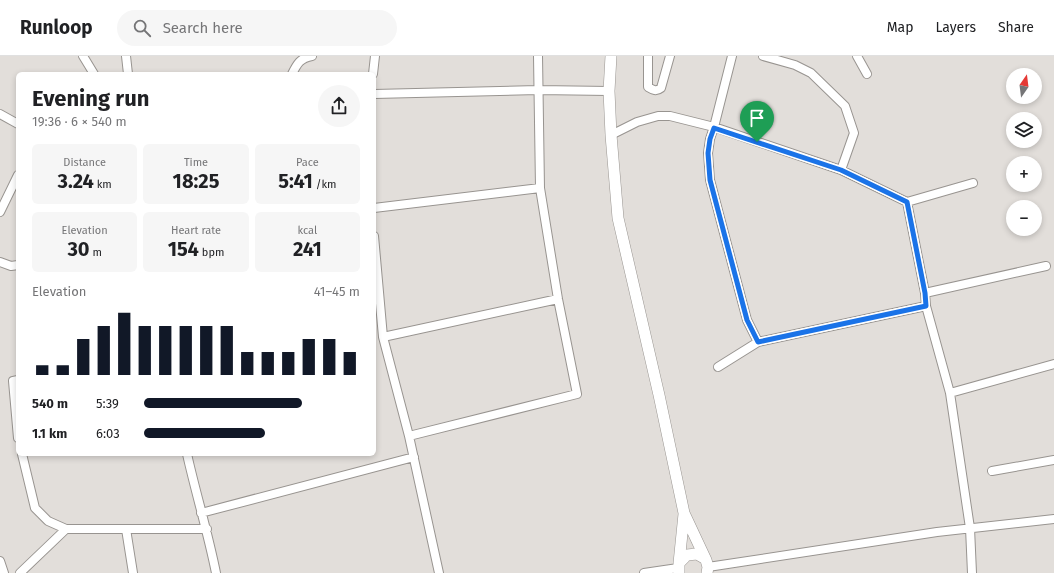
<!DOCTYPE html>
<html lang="en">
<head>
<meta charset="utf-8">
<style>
	body { margin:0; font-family:"Fira Sans",sans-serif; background:#f6f6f6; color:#202124; height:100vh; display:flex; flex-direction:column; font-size:15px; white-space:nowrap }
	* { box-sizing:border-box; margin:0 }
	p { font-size:13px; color:#757577 }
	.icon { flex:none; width:22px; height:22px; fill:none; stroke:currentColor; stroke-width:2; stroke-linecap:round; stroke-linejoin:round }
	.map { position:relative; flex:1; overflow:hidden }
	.drawer { position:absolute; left:16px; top:16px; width:360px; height:384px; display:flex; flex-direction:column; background:#fff; border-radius:6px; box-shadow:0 2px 6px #0003 }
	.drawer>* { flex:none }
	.needle { width:26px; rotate:14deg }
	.tools { position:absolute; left:1006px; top:12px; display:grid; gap:8px }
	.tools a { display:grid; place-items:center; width:36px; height:36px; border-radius:50%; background:#fff; box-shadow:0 2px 6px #0003; font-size:20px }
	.pin { position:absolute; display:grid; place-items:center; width:34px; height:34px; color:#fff; margin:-41px -17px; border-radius:50% 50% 50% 0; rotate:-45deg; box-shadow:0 0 4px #0007 }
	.pin .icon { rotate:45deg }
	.round { display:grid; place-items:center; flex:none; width:42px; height:42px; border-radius:21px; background:#f6f6f6 }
	.overview { display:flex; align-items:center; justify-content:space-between; height:68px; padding:0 16px }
	h1 { font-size:22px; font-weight:700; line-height:30px }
	.metrics { display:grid; grid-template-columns:repeat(3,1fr); gap:6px; height:68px; padding:4px 16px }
	.metrics div { display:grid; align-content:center; border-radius:6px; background:#f6f6f6; text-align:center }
	.metrics b { font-size:20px; font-weight:700 }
	.metrics small { font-size:11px; font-weight:400 }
	.metrics p { font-size:11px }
	.chart { height:112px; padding:8px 16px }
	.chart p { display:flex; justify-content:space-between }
	.chart svg { width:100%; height:72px; margin-top:4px; stroke:#111827; stroke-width:6 }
	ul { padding:0 16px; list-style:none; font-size:13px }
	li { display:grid; grid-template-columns:64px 48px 1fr; align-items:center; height:30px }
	li i { height:10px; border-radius:5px; background:#111827 }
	header { display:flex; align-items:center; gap:24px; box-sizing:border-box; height:56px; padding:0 20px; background:#fff; border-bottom:1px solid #e0e0e0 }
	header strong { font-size:19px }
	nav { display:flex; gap:22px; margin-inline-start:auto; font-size:14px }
	.search { width:280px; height:36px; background:#f6f6f6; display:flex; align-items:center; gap:10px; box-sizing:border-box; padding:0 14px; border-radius:22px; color:#757577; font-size:15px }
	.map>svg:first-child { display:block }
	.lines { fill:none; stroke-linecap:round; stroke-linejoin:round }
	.minor-casing { stroke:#989490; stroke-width:10 }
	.tertiary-casing { stroke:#989490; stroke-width:12 }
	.minor { stroke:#fff; stroke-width:8 }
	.tertiary { stroke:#fff; stroke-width:11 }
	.route-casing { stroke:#fff; stroke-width:8 }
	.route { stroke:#1a73e8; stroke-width:5 }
</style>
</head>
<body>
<header>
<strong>Runloop</strong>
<div class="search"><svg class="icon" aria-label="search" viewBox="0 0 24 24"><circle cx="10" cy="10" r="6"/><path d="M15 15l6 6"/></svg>Search here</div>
<nav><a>Map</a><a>Layers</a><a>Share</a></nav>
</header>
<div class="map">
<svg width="1054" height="517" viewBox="0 0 1054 517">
	<rect width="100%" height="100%" fill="#e2deda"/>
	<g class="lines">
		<defs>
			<path id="minor" d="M83 0 94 18
				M126 0 128 18
				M648 0V31C653 34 656 36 661 32L670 0
				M732 0 714 71 710 83 708 97 710 124 747 264 758 286 926 250
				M763 0 795 9 811 17 845 50 854 77 841 114
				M857 0 867 18
				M292 18C297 8 300 2 312 0
				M373 18 375 0
				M374 38 538 34 609 35
				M0 58 18 68
				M611 79 637 66 658 60H670L714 71 841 114 907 146 973 127
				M907 146 925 237 926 250 950 337 970 472 972 517
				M374 152 540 132
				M0 156 18 119
				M374 180 383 281 409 380 439 517
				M0 206 11 210 18 209
				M925 237 1046 210
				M383 281 558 243
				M718 311 758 286
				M18 324 13 325 18 382
				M950 337 1054 308
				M409 380 577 338 558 243 540 132 538 0
				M22 398 35 452 48 465 66 473H207
				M187 398C196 438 208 477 216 517
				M992 415 1054 404
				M201 457 414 401
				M126 473 133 517
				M0 505 4 517
				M708 511 937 476 1054 463
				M20 517 66 473
				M644 517 678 512"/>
			<path id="tertiary" d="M611 0 609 35 611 79 618 162 659 339 684 457 706 504 708 511 707 517
				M679 507 684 458
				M679 517V507L687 499 697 498 704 502"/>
		</defs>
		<use href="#minor" class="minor-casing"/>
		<use href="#tertiary" class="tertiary-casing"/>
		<use href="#minor" class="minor"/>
		<use href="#tertiary" class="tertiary"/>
	</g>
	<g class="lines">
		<defs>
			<path id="route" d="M714 72 841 114 907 146 925 237 926 250 758 286 747 264 710 124 708 97 710 83Z"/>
		</defs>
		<use href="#route" class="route-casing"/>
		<use href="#route" class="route"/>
	</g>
</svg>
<div class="tools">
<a><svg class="needle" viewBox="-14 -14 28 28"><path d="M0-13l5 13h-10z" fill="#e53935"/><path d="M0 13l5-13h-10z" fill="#757577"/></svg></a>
<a><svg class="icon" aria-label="layers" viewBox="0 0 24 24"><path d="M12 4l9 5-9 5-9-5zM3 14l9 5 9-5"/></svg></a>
<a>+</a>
<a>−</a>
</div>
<div class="pin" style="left:757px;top:86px;background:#1e9e55"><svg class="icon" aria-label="arrive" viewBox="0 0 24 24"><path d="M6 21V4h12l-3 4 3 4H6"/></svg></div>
<section class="drawer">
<div class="overview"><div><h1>Evening run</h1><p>19:36 · 6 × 540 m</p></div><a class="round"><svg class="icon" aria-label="share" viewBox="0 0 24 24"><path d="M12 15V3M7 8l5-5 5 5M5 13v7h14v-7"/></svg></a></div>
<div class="metrics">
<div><p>Distance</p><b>3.24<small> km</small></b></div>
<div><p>Time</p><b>18:25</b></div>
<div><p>Pace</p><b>5:41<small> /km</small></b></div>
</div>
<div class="metrics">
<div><p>Elevation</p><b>30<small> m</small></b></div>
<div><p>Heart rate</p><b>154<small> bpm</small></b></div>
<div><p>kcal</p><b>241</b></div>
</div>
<div class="chart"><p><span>Elevation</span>41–45 m</p>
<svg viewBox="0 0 160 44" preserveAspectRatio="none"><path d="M5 44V38M15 44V38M25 44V22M35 44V14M45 44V6M55 44V14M65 44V14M75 44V14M85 44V14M95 44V14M105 44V30M115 44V30M125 44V30M135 44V22M145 44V22M155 44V30"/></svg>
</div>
<ul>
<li><b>540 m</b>5:39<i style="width:73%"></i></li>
<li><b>1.1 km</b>6:03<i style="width:56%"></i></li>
</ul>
</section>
</div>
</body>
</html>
